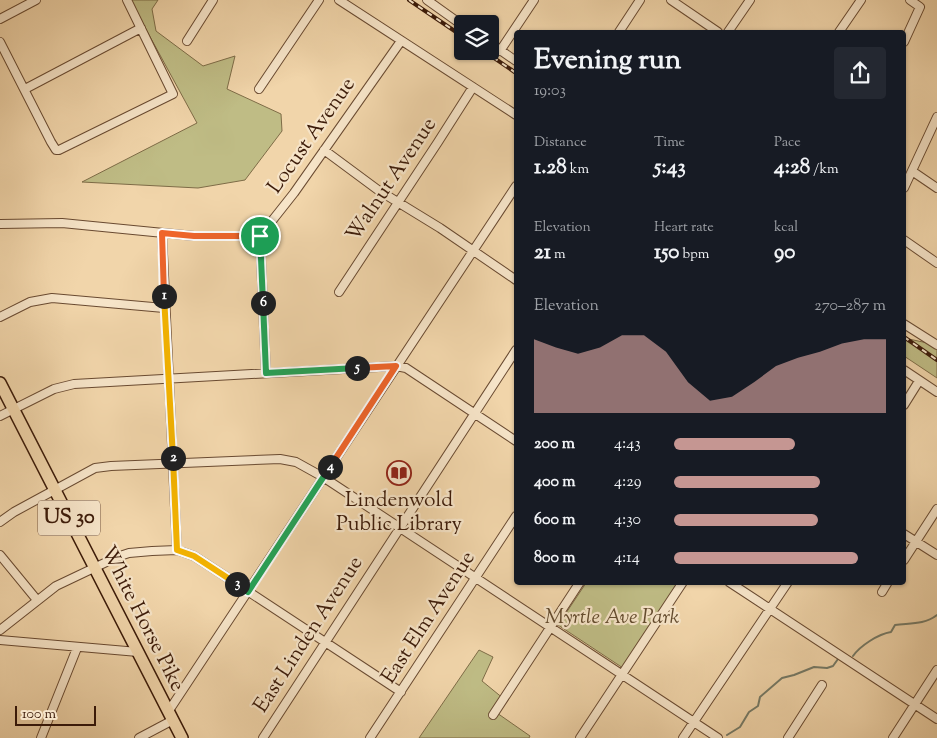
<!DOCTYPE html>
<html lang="en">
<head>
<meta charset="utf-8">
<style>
	body { margin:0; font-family:"Sorts Mill Goudy",serif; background:#242831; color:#f1f3f6; height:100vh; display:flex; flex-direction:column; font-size:19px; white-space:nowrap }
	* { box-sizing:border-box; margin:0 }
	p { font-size:16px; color:#9ea1a6 }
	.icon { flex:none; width:28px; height:28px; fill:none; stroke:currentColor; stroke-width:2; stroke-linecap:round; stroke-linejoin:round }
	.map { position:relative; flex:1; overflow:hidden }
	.panel { position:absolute; left:514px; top:30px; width:392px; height:555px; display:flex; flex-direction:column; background:#171b24; border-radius:5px; box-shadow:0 1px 4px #0004 }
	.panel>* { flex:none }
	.tools { position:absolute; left:454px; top:15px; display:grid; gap:10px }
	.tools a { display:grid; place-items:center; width:45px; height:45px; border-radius:5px; background:#171b24; box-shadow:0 1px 4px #0004; font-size:25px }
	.scale { position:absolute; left:15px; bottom:12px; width:81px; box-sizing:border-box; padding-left:5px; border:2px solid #3c1b09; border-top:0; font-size:14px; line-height:18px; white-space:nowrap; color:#3c1b09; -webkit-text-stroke:4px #f6e4c8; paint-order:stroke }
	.pin { position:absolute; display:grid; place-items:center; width:42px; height:42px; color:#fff; margin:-21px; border:2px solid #fff; border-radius:50%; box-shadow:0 1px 5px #0007 }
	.km { position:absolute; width:25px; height:25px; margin:-12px; border-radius:50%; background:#222; color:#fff; font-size:14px; line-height:25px; text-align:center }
	.round { display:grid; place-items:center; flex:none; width:52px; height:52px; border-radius:5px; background:#242831 }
	.head { display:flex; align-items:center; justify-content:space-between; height:85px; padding:0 20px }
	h1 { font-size:28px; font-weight:700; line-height:38px }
	.stats { display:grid; grid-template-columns:repeat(3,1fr); gap:8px; height:85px; padding:5px 20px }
	.stats div { display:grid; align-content:center }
	.stats b { font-size:21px; font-weight:700 }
	.stats small { font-size:14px; font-weight:400 }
	.stats p { font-size:14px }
	.chart { height:140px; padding:10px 20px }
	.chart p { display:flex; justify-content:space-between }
	.chart svg { width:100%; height:90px; margin-top:5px; fill:#c59692; opacity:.7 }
	ul { padding:0 20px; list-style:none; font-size:16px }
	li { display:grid; grid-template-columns:80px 60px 1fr; align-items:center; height:38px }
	li i { height:12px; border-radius:6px; background:#c59692 }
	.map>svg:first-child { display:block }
	.green { fill:#bfbc85; stroke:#7e6c47 }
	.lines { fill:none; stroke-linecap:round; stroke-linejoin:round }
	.stream { stroke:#757a67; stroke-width:2 }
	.minor-casing { stroke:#694a31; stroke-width:10 }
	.highway-casing { stroke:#3c1b09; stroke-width:14 }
	.minor { stroke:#f6e4c8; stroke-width:8 }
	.highway { stroke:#f1d5aa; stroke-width:11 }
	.rail-casing { stroke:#3c1b09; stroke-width:4 }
	.rail { stroke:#f6e4c8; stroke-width:2; stroke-dasharray:5.5; stroke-linecap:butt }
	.split-1-casing { stroke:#fff; stroke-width:10 }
	.split-2-casing { stroke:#fff; stroke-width:10 }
	.split-3-casing { stroke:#fff; stroke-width:10 }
	.split-4-casing { stroke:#fff; stroke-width:10 }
	.split-5-casing { stroke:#fff; stroke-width:10 }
	.split-6-casing { stroke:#fff; stroke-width:10 }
	.split-7-casing { stroke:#fff; stroke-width:10 }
	.split-1 { stroke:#f0652b; stroke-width:6 }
	.split-2 { stroke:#f5b400; stroke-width:6 }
	.split-3 { stroke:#f5b400; stroke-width:6 }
	.split-4 { stroke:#22a559; stroke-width:6 }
	.split-5 { stroke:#f0652b; stroke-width:6 }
	.split-6 { stroke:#22a559; stroke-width:6 }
	.split-7 { stroke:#22a559; stroke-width:6 }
	.labels { text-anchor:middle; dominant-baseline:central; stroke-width:4.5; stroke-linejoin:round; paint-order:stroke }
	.shield { fill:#f6e4c8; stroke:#745742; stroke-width:1 }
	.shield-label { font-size:20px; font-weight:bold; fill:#3c1b09 }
	.street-label { font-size:21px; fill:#3c1b09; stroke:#f6e4c8 }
	.poi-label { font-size:21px; fill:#3c1b09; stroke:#f6e4c8 }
	.park-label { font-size:21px; font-style:italic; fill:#634b2e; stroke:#f6e4c8 }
</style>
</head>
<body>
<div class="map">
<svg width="937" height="738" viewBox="0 0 937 738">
	<rect width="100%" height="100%" fill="#f1d5aa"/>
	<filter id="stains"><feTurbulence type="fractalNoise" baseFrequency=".004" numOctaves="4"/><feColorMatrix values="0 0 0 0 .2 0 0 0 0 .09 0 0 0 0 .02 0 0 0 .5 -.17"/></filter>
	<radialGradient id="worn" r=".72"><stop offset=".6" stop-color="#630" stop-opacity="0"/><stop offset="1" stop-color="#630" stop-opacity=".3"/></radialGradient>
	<path class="green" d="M130 0H158L152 9 156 31 203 66 235 56 227 89 281 114 282 131 245 180 198 188 82 182 197 123Z
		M904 338 937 345V378L904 356Z
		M586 583H679L623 668 558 625Z
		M479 650 493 657 482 681 504 699 497 713 530 736 529 738H419Z"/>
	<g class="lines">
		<path class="stream" d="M853 656C860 646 878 634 891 632L895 625C910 623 924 625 937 615
			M727 735 740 727 749 712 758 706 760 697 782 678 794 675 814 667 827 668 833 666 838 659"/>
		<defs>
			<path id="minor" d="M339 0 516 115
				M427 0 462 25
				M671 0 718 32
				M0 19 36 0
				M619 32 640 0
				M728 32 750 0
				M839 32 861 0
				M187 41 213 0
				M0 42 51 142 56 150H59L173 94 127 0
				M904 42 920 7 910 0
				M490 43 516 61
				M500 51 534 0
				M25 89 141 28
				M259 89 319 0
				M324 150 378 190 440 228 516 280
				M912 171 937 188
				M904 188 937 117
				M0 224 62 223 194 236H260
				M162 233 177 550
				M904 240 937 263
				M339 292 438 142 473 87
				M0 317 30 302 52 298 164 308
				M904 324 937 345
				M904 370 937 392
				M266 373 260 236 294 193 401 41
				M904 405 919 381
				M0 416 54 389 74 384 396 366 406 368 516 441
				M0 522 14 512 95 468 111 466 280 459 296 462 323 477 718 738
				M904 534 937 555
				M0 555 37 600
				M904 560 937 509
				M729 582 937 719
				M882 592 888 582
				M0 630 56 586 117 557 129 553 152 551 177 550 194 556 211 567 401 692
				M0 640 138 652
				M168 712 516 186
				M493 715 580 582
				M41 738 77 648
				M139 738 173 720
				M263 738 516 350
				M370 738 516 516
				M580 738 683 582
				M683 738 788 582
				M788 738 822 685
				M893 738 937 670"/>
			<path id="highway" d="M0 383 182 738"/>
		</defs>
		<use href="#minor" class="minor-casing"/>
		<use href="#highway" class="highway-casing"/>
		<use href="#minor" class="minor"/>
		<use href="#highway" class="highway"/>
		<defs>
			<path id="rail" d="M409 0 462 36
				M484 51 516 73
				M904 337 937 360"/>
		</defs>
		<use href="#rail" class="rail-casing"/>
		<use href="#rail" class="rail"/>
	</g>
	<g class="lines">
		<defs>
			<path id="split-1" d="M164 296 162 233 194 236H260"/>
			<path id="split-2" d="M164 296 173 458"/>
			<path id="split-3" d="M173 458 177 550 194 556 237 584"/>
			<path id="split-4" d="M237 584 248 592 330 467"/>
			<path id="split-5" d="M330 467 396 366 357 368"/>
			<path id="split-6" d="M263 303 266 373 357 368"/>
			<path id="split-7" d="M260 236 263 303"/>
		</defs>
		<use href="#split-1" class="split-1-casing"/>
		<use href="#split-2" class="split-2-casing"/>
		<use href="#split-3" class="split-3-casing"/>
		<use href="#split-4" class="split-4-casing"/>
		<use href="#split-5" class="split-5-casing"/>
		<use href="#split-6" class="split-6-casing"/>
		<use href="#split-7" class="split-7-casing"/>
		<use href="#split-1" class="split-1"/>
		<use href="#split-2" class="split-2"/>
		<use href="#split-3" class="split-3"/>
		<use href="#split-4" class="split-4"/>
		<use href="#split-5" class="split-5"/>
		<use href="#split-6" class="split-6"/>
		<use href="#split-7" class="split-7"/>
	</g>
	<defs>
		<symbol id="library-ring" viewBox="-11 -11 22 22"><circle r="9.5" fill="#f6e4c8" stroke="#8f2418" stroke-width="1.5"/><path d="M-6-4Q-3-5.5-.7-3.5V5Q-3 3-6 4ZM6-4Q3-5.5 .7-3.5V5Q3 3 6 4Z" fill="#8f2418"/></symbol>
	</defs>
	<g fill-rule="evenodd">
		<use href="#library-ring" x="385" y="459" width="28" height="28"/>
	</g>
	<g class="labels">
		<rect class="shield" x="38" y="500.5" width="62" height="35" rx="4"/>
		<g class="shield-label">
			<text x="69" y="518">US 30</text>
		</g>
		<g class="street-label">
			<text transform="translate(312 136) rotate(-55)">Locust Avenue</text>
			<text transform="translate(392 180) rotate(-56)">Walnut Avenue</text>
			<text transform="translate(429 618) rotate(-57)">East Elm Avenue</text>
			<text transform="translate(142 619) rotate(63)">White Horse Pike</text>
			<text transform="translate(309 635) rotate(-57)">East Linden Avenue</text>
		</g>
		<g class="poi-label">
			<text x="399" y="501">Lindenwold<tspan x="399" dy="24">Public Library</tspan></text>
		</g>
		<g class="park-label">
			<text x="612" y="618">Myrtle Ave Park</text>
		</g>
	</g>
	<rect width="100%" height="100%" filter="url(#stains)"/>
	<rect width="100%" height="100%" fill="url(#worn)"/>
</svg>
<div class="tools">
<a><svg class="icon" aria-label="layers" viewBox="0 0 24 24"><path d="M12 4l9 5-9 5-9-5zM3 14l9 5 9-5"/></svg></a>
</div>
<div class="scale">100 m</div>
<div class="pin" style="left:260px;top:236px;background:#1e9e55"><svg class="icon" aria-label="arrive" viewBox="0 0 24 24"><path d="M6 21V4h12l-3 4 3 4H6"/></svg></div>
<b class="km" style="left:164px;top:296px">1</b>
<b class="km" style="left:173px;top:458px">2</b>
<b class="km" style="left:237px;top:584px">3</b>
<b class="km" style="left:330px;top:467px">4</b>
<b class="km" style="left:357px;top:368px">5</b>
<b class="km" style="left:263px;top:303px">6</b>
<section class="panel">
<div class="head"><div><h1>Evening run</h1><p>19:03</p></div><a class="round"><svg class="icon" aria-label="share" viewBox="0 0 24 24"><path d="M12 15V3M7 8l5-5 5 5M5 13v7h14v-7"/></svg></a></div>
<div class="stats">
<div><p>Distance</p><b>1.28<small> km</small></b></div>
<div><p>Time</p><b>5:43</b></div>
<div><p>Pace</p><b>4:28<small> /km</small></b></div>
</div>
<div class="stats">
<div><p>Elevation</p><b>21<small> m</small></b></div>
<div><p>Heart rate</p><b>150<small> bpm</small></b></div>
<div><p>kcal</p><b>90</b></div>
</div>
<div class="chart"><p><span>Elevation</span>270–287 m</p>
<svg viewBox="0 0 160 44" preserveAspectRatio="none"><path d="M0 44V8L10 12L20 15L30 12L40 6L50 6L60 14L70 29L80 38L90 36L100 29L110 21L120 17L130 14L140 10L150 8L160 8V44z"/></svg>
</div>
<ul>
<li><b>200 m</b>4:43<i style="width:57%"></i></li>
<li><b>400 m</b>4:29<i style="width:69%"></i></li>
<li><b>600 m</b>4:30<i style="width:68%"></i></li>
<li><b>800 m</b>4:14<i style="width:87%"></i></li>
</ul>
</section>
</div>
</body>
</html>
